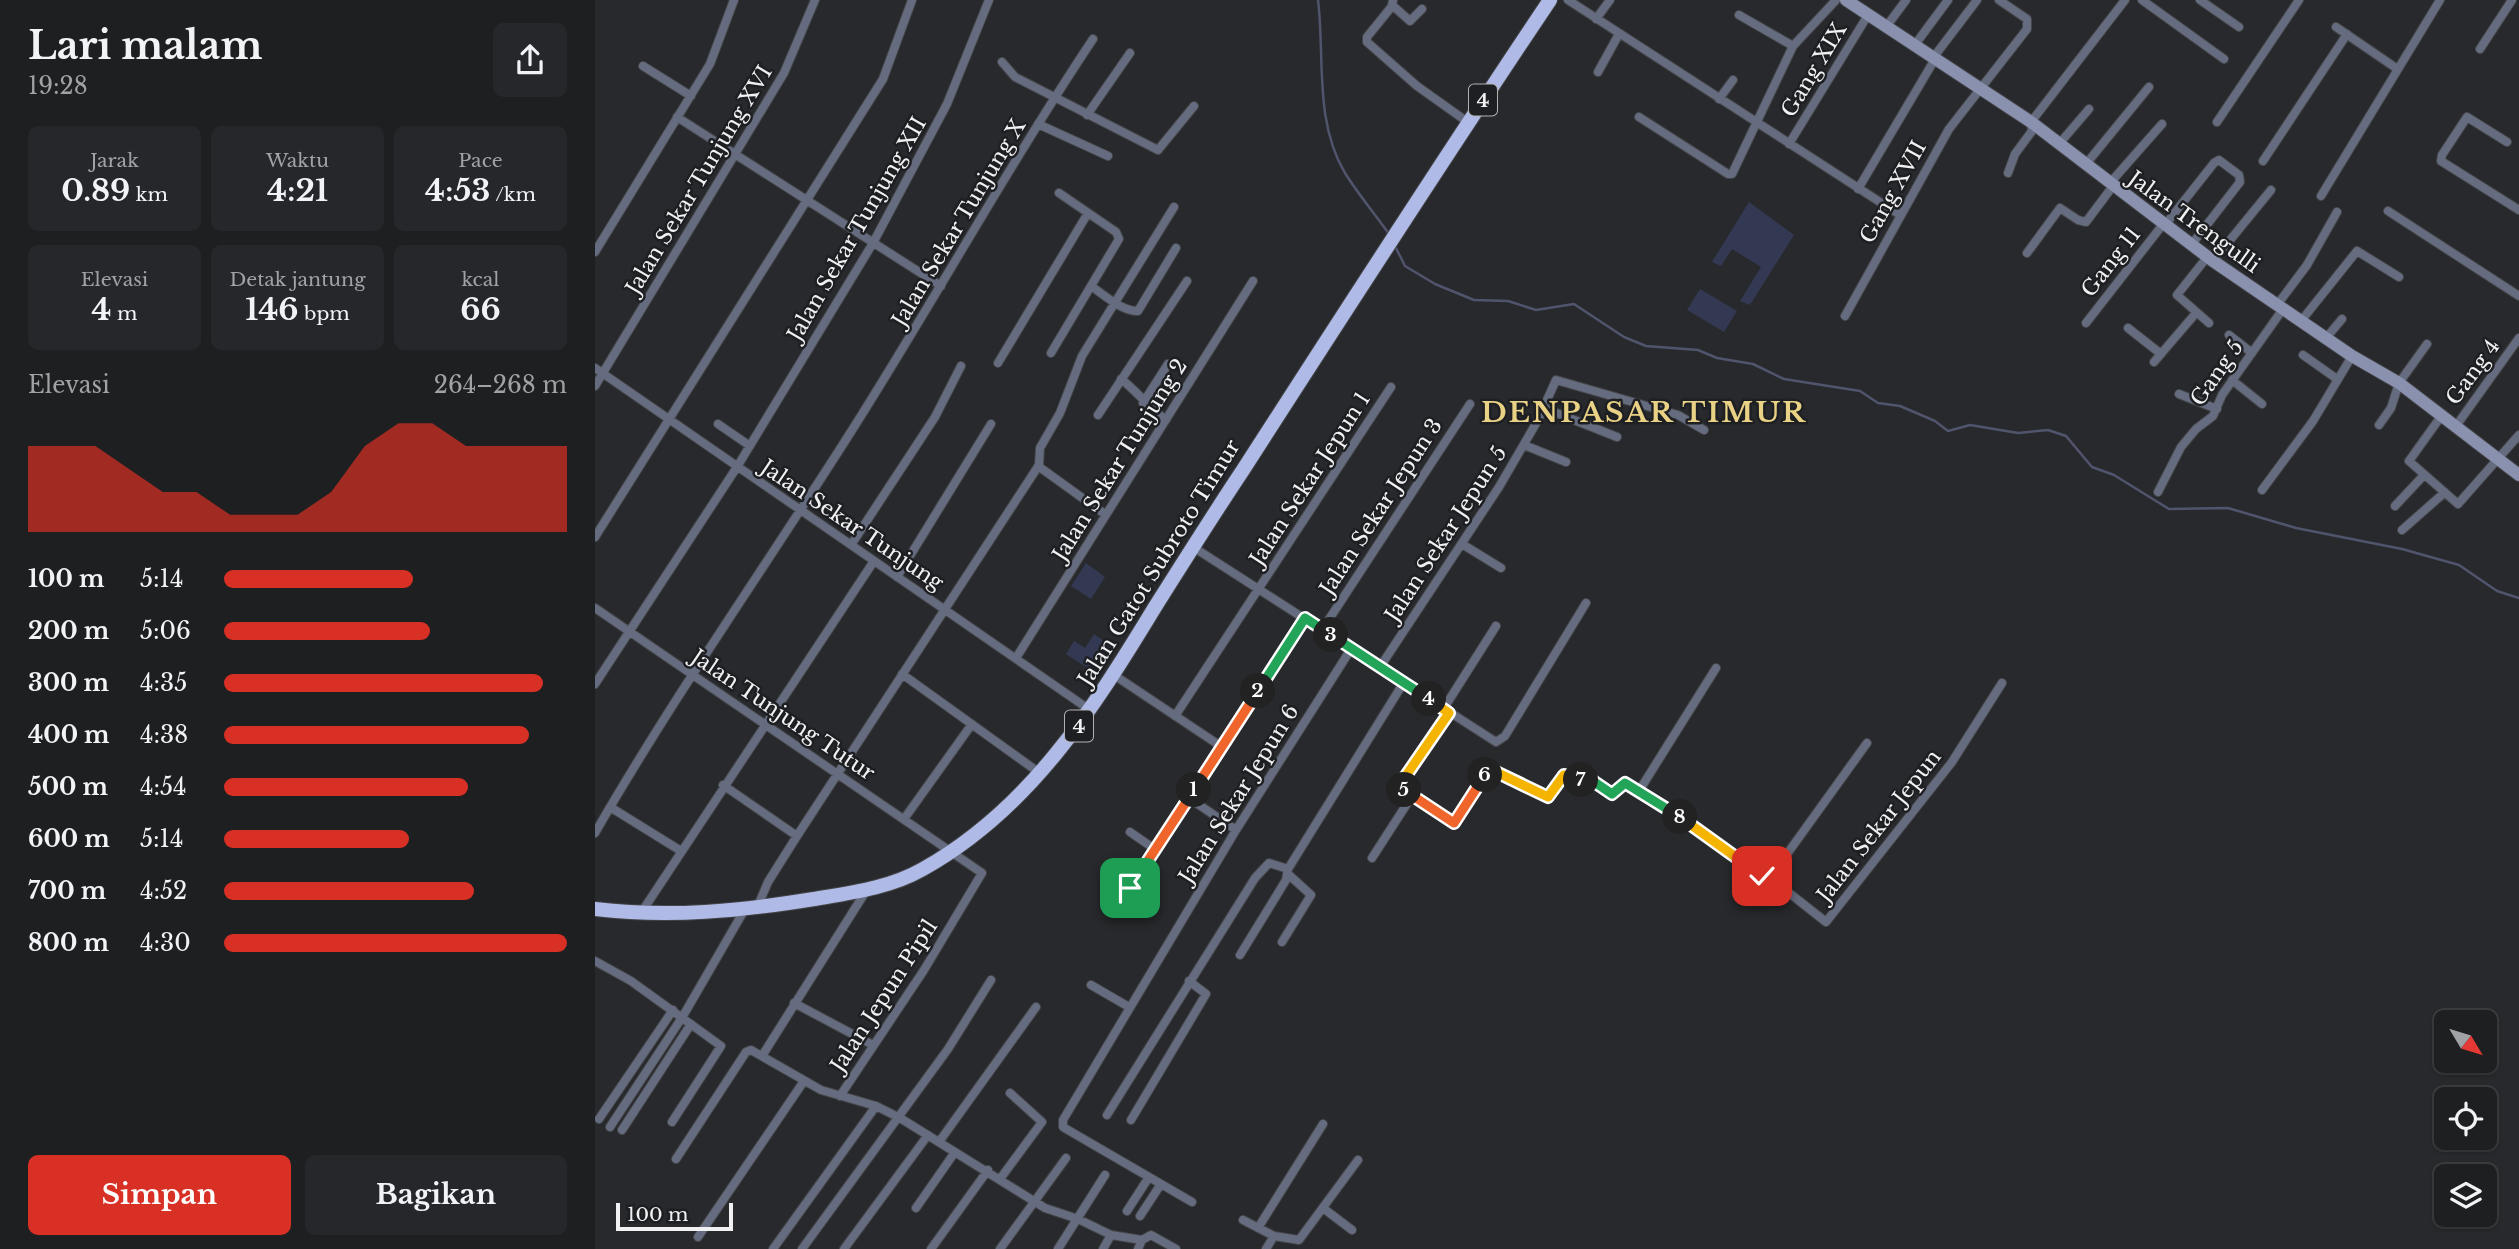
<!DOCTYPE html>
<html lang="id">
<head>
<meta charset="utf-8">
<style>
	body { margin:0; font-family:"Libre Baskerville",serif; background:#26272a; color:#f1f3f6; height:100vh; display:flex; flex-direction:column; font-size:26px; white-space:nowrap }
	* { box-sizing:border-box; margin:0 }
	p { font-size:23px; color:#a1a2a5 }
	.icon { flex:none; width:38px; height:38px; fill:none; stroke:currentColor; stroke-width:2; stroke-linecap:round; stroke-linejoin:round }
	.map { position:relative; flex:1; overflow:hidden }
	.side { display:flex; flex-direction:column; background:#1e1f21; width:595px }
	.side>* { flex:none }
	.needle { width:46px; rotate:128deg }
	.tools { position:absolute; left:1839px; top:1010px; display:grid; gap:14px }
	.tools a { display:grid; place-items:center; width:63px; height:63px; border-radius:10px; background:#1e1f21; box-shadow:0 2px 5px #0004,0 0 0 2px #3c3d3f; font-size:35px }
	.scale { position:absolute; left:21px; bottom:18px; width:117px; box-sizing:border-box; padding-left:7px; border:4px solid #f1f1f3; border-top:0; font-size:19px; line-height:24px; white-space:nowrap; color:#f1f1f3; -webkit-text-stroke:5px #1e1f22; paint-order:stroke }
	.pin { position:absolute; display:grid; place-items:center; width:60px; height:60px; color:#fff; margin:-30px; border-radius:14px; box-shadow:0 4px 10px #0006 }
	.km { position:absolute; width:35px; height:35px; margin:-18px; border-radius:50%; background:#222; color:#fff; font-size:19px; line-height:35px; text-align:center }
	.round { display:grid; place-items:center; flex:none; width:74px; height:74px; border-radius:10px; background:#26272a }
	.summary { display:flex; align-items:center; justify-content:space-between; height:119px; padding:0 28px }
	h1 { font-size:38px; font-weight:800; line-height:52px }
	.stats { display:grid; grid-template-columns:repeat(3,1fr); gap:10px; height:119px; padding:7px 28px }
	.stats div { display:grid; align-content:center; border-radius:10px; background:#26272a; text-align:center }
	.stats b { font-size:30px; font-weight:800 }
	.stats small { font-size:19px; font-weight:400 }
	.stats p { font-size:19px }
	.chart { height:196px; padding:14px 28px }
	.chart p { display:flex; justify-content:space-between }
	.chart svg { width:100%; height:126px; margin-top:7px; fill:#d93025; opacity:.7 }
	.cta { display:flex; gap:14px; margin-top:auto; padding:14px 28px }
	.cta a { flex:1; height:80px; border-radius:10px; background:#d93025; color:#fff; font-size:28px; font-weight:800; line-height:80px; text-align:center }
	.cta a+a { background:#26272a; color:#f1f3f6 }
	ul { padding:0 28px; list-style:none; font-size:23px }
	li { display:grid; grid-template-columns:112px 84px 1fr; align-items:center; height:52px }
	li i { height:18px; border-radius:9px; background:#d93025 }
	main { display:flex; flex:1; min-height:0 }
	.map>svg:first-child { display:block }
	.green { fill:#333952 }
	.lines { fill:none; stroke-linecap:round; stroke-linejoin:round }
	.stream { stroke:#51546d; stroke-width:2.5 }
	.minor-casing { stroke:#444548; stroke-width:10 }
	.secondary-casing { stroke:#444548; stroke-width:14 }
	.trunk-casing { stroke:#444548; stroke-width:16 }
	.minor { stroke:#666c7f; stroke-width:8 }
	.secondary { stroke:#8991af; stroke-width:12 }
	.trunk { stroke:#afbbe6; stroke-width:14 }
	.split-1-casing { stroke:#fff; stroke-width:14 }
	.split-2-casing { stroke:#fff; stroke-width:14 }
	.split-3-casing { stroke:#fff; stroke-width:14 }
	.split-4-casing { stroke:#fff; stroke-width:14 }
	.split-5-casing { stroke:#fff; stroke-width:14 }
	.split-6-casing { stroke:#fff; stroke-width:14 }
	.split-7-casing { stroke:#fff; stroke-width:14 }
	.split-8-casing { stroke:#fff; stroke-width:14 }
	.split-9-casing { stroke:#fff; stroke-width:14 }
	.split-1 { stroke:#f0652b; stroke-width:9 }
	.split-2 { stroke:#f0652b; stroke-width:9 }
	.split-3 { stroke:#22a559; stroke-width:9 }
	.split-4 { stroke:#22a559; stroke-width:9 }
	.split-5 { stroke:#f5b400; stroke-width:9 }
	.split-6 { stroke:#f0652b; stroke-width:9 }
	.split-7 { stroke:#f5b400; stroke-width:9 }
	.split-8 { stroke:#22a559; stroke-width:9 }
	.split-9 { stroke:#f5b400; stroke-width:9 }
	.labels { text-anchor:middle; dominant-baseline:central; stroke-width:5; stroke-linejoin:round; paint-order:stroke }
	.shield { fill:#1e1f22; stroke:#b2b2b4; stroke-width:2 }
	.shield-label { font-size:19px; font-weight:bold; fill:#f1f1f3 }
	.street-label { font-size:21px; fill:#f1f1f3; stroke:#1e1f22 }
	.district-label { font-size:28px; font-weight:bold; letter-spacing:2px; fill:#e9d285; stroke:#1e1f22 }
</style>
</head>
<body>
<main>
<section class="side">
<div class="summary"><div><h1>Lari malam</h1><p>19:28</p></div><a class="round"><svg class="icon" aria-label="share" viewBox="0 0 24 24"><path d="M12 15V3M7 8l5-5 5 5M5 13v7h14v-7"/></svg></a></div>
<div class="stats">
<div><p>Jarak</p><b>0.89<small> km</small></b></div>
<div><p>Waktu</p><b>4:21</b></div>
<div><p>Pace</p><b>4:53<small> /km</small></b></div>
</div>
<div class="stats">
<div><p>Elevasi</p><b>4<small> m</small></b></div>
<div><p>Detak jantung</p><b>146<small> bpm</small></b></div>
<div><p>kcal</p><b>66</b></div>
</div>
<div class="chart"><p><span>Elevasi</span>264–268 m</p>
<svg viewBox="0 0 160 44" preserveAspectRatio="none"><path d="M0 44V14L10 14L20 14L30 22L40 30L50 30L60 38L70 38L80 38L90 30L100 14L110 6L120 6L130 14L140 14L150 14L160 14V44z"/></svg>
</div>
<ul>
<li><b>100 m</b>5:14<i style="width:55%"></i></li>
<li><b>200 m</b>5:06<i style="width:60%"></i></li>
<li><b>300 m</b>4:35<i style="width:93%"></i></li>
<li><b>400 m</b>4:38<i style="width:89%"></i></li>
<li><b>500 m</b>4:54<i style="width:71%"></i></li>
<li><b>600 m</b>5:14<i style="width:54%"></i></li>
<li><b>700 m</b>4:52<i style="width:73%"></i></li>
<li><b>800 m</b>4:30<i style="width:100%"></i></li>
</ul>
<div class="cta"><a>Simpan</a><a>Bagikan</a></div>
</section>
<div class="map">
<svg width="1924" height="1249" viewBox="0 0 1924 1249">
	<rect width="100%" height="100%" fill="#28292c"/>
	<path class="green" d="M1154 202 1199 235 1155 305 1145 301 1166 267 1137 249 1126 266 1117 262Z
		M1105 289 1142 311 1129 332 1092 310Z
		M491 563 510 577 496 599 476 586Z
		M499 634 516 646 500 673 471 654 479 641 490 648Z"/>
	<g class="lines">
		<path class="stream" d="M723 0C730 57 719 121 750 173 763 194 780 214 794 234
			M800 246 810 266 840 284 879 300 913 301 941 310 979 304 1029 337 1051 346 1103 350 1122 358 1158 364 1189 379 1265 391 1283 403 1305 406 1340 421 1353 431 1375 425 1423 433 1453 430 1471 436 1497 467 1519 475 1574 509 1633 508 1701 528 1807 549 1864 565 1902 591 1924 598"/>
		<defs>
			<path id="minor" d="M798 0 797 5 815 21 827 9
				M973 0 1305 215
				M1547 0 1629 59
				M1605 0 1644 27
				M798 5 772 37V42L822 86 874 123
				M1144 15 1198 46
				M1001 19 1015 0
				M1291 27 1311 0
				M1741 27 1801 68
				M1319 46 1353 0
				M1885 49 1917 0
				M1338 58 1382 0
				M407 62 420 77 563 150 599 106
				M48 66 96 96
				M1003 72 1024 34
				M1124 99 1138 80
				M492 115 535 53
				M82 117 346 286
				M1044 117 1133 174H1137L1198 46 1241 0
				M1622 122 1704 0
				M443 124 513 156
				M1912 142 1872 117 1847 155 1846 161 1924 210
				M1194 144 1273 15
				M1464 144 1494 109
				M1668 161 1752 34
				M1491 164 1554 87
				M1413 173 1420 154 1437 131 1436 122 1530 0
				M1515 183 1567 124
				M1263 189 1340 59
				M1726 196 1845 0
				M1793 211 1924 296
				M1570 225 1619 163 1624 160 1644 175 1645 182 1597 244
				M0 252 115 64 139 0
				M1432 253 1465 208 1483 220 1491 222 1518 186
				M1613 256 1582 295 1614 323
				M1618 261 1676 190
				M496 286C509 295 528 312 543 311L581 248
				M1682 305 1712 265 1742 212
				M1250 316 1354 129 1432 29V19L1404 0
				M1706 321 1762 251 1804 277
				M1491 323 1569 223
				M1533 328 1566 354
				M1634 335 1657 353
				M1731 338 1747 319
				M456 353 524 239 521 232 464 193
				M1708 355 1742 379
				M1559 362 1601 313
				M403 363 493 213
				M0 368 495 710
				M526 379C544 393 553 407 571 420
				M1637 380 1667 404
				M0 386 189 73 220 0
				M1584 394 1622 409
				M548 403 573 364
				M949 408 1022 437
				M503 415 592 281
				M1847 415 1814 461 1863 504 1924 435
				M123 424 155 446
				M1784 425 1796 408 1804 383 1832 344
				M1861 426 1924 338
				M929 445 971 462
				M443 466 511 515
				M1667 490 1718 421 1757 356
				M1563 492 1586 447 1601 429 1618 416 1627 395 1688 309
				M1800 506 1829 475
				M1807 530 1849 493
				M0 537 288 79 317 0
				M867 544 906 568
				M256 545 340 417 366 366
				M598 547 901 742 910 736 991 603
				M302 577 396 424
				M0 608 387 873 329 970 245 1096
				M727 630 875 404
				M421 658 658 281
				M785 667 904 487 943 420 961 380 1083 415 1109 430
				M307 674 446 774
				M519 675 627 747
				M0 684 142 467 278 243 352 104 394 0
				M849 708 901 626
				M854 713 806 784 824 801 859 823 895 770 950 796 971 775 998 781 1017 794 1028 783 1083 816 1153 868 1179 881 1231 922 1357 762 1407 683
				M580 716 796 387
				M128 785 202 836
				M1044 791 1121 668
				M594 798 641 830
				M15 807 86 851
				M309 819 377 724
				M535 832 561 850
				M0 833C80 694 173 563 259 427 340 299 414 165 498 39
				M777 858 817 796
				M1174 879 1272 743
				M535 888 710 618
				M162 908 173 882 202 836 444 465 445 448 465 413 487 356 579 207
				M46 913 279 561
				M687 942 716 895 693 874
				M645 955 691 880 693 869 809 682
				M0 961 36 981 126 1046 77 1122
				M496 985 534 1007
				M199 1003 278 1045
				M167 1056 271 891
				M512 1115 660 878 674 863 693 869
				M4 1119 78 1010
				M536 1120 611 994 594 981
				M15 1127 88 1016 150 909
				M27 1130 96 1024
				M344 1142 441 1007
				M81 1159 151 1052 156 1050 226 1090 281 1106 305 1118 450 1208 483 1219 516 1235 547 1240
				M405 1179 447 1122 415 1093
				M597 1202 473 1130 468 1127V1120L641 830 756 649
				M321 1208 360 1152
				M728 1208 757 1230
				M532 1211 554 1177
				M545 1216 566 1184
				M648 1220 679 1236 704 1240 763 1160
				M663 1228 728 1124
				M103 1237 209 1081
				M178 1249 281 1106
				M207 1249 353 1049 396 980
				M249 1249 333 1135
				M336 1249 393 1170
				M405 1249 471 1158
				M463 1249 510 1175
				M508 1249 516 1235
				M543 1249 547 1240 556 1235 581 1249
				M671 1249 679 1236"/>
			<path id="secondary" d="M1251 0 1436 122 1618 261 1757 356 1804 383 1924 475"/>
			<path id="trunk" d="M0 909C75 918 145 911 219 899 255 893 295 888 328 869 435 809 498 709 560 607 589 561 618 515 648 470 749 313 851 155 955 0"/>
		</defs>
		<use href="#minor" class="minor-casing"/>
		<use href="#secondary" class="secondary-casing"/>
		<use href="#trunk" class="trunk-casing"/>
		<use href="#minor" class="minor"/>
		<use href="#secondary" class="secondary"/>
		<use href="#trunk" class="trunk"/>
	</g>
	<g class="lines">
		<defs>
			<path id="split-1" d="M535 888 599 790"/>
			<path id="split-2" d="M599 790 663 691"/>
			<path id="split-3" d="M663 691 710 618 736 635"/>
			<path id="split-4" d="M736 635 834 699"/>
			<path id="split-5" d="M809 790 808 780 854 713 834 699"/>
			<path id="split-6" d="M809 790 859 823 890 775"/>
			<path id="split-7" d="M890 775 897 770 953 797 969 775 986 780"/>
			<path id="split-8" d="M986 780 998 781 1017 794 1030 783 1085 817"/>
			<path id="split-9" d="M1085 817 1167 876"/>
		</defs>
		<use href="#split-1" class="split-1-casing"/>
		<use href="#split-2" class="split-2-casing"/>
		<use href="#split-3" class="split-3-casing"/>
		<use href="#split-4" class="split-4-casing"/>
		<use href="#split-5" class="split-5-casing"/>
		<use href="#split-6" class="split-6-casing"/>
		<use href="#split-7" class="split-7-casing"/>
		<use href="#split-8" class="split-8-casing"/>
		<use href="#split-9" class="split-9-casing"/>
		<use href="#split-1" class="split-1"/>
		<use href="#split-2" class="split-2"/>
		<use href="#split-3" class="split-3"/>
		<use href="#split-4" class="split-4"/>
		<use href="#split-5" class="split-5"/>
		<use href="#split-6" class="split-6"/>
		<use href="#split-7" class="split-7"/>
		<use href="#split-8" class="split-8"/>
		<use href="#split-9" class="split-9"/>
	</g>
	<g class="labels">
		<g class="shield">
			<rect x="874" y="84.5" width="28" height="31" rx="5"/>
			<rect x="470" y="710.5" width="28" height="31" rx="5"/>
		</g>
		<g class="shield-label">
			<text x="888" y="100">4</text>
			<text x="484" y="726">4</text>
		</g>
		<g class="street-label">
			<text transform="translate(1219 70) rotate(-59)">Gang XIX</text>
			<text transform="translate(104 180) rotate(-59)">Jalan Sekar Tunjung XVI</text>
			<text transform="translate(1298 192) rotate(-61)">Gang XVII</text>
			<text transform="translate(1599 222) rotate(36)">Jalan Trengulli</text>
			<text transform="translate(364 223) rotate(-59)">Jalan Sekar Tunjung X</text>
			<text transform="translate(262 229) rotate(-60)">Jalan Sekar Tunjung XII</text>
			<text transform="translate(1516 262) rotate(-52)">Gang 11</text>
			<text transform="translate(1878 372) rotate(-54)">Gang 4</text>
			<text transform="translate(1622 373) rotate(-55)">Gang 5</text>
			<text transform="translate(525 460) rotate(-58)">Jalan Sekar Tunjung 2</text>
			<text transform="translate(715 479) rotate(-57)">Jalan Sekar Jepun 1</text>
			<text transform="translate(786 507) rotate(-57)">Jalan Sekar Jepun 3</text>
			<text transform="translate(257 525) rotate(34)">Jalan Sekar Tunjung</text>
			<text transform="translate(851 534) rotate(-57)">Jalan Sekar Jepun 5</text>
			<text transform="translate(564 563) rotate(-58)">Jalan Gatot Subroto Timur</text>
			<text transform="translate(188 715) rotate(34)">Jalan Tunjung Tutur</text>
			<text transform="translate(644 794) rotate(-58)">Jalan Sekar Jepun 6</text>
			<text transform="translate(1284 826) rotate(-52)">Jalan Sekar Jepun</text>
			<text transform="translate(289 996) rotate(-57)">Jalan Jepun Pipil</text>
		</g>
		<g class="district-label">
			<text x="1049" y="412">DENPASAR TIMUR</text>
		</g>
	</g>
</svg>
<div class="tools">
<a><svg class="needle" viewBox="-14 -14 28 28"><path d="M0-13l5 13h-10z" fill="#e53935"/><path d="M0 13l5-13h-10z" fill="#a1a2a5"/></svg></a>
<a><svg class="icon" aria-label="locate" viewBox="0 0 24 24"><circle cx="12" cy="12" r="6"/><path d="M12 2v4M12 18v4M2 12h4M18 12h4"/></svg></a>
<a><svg class="icon" aria-label="layers" viewBox="0 0 24 24"><path d="M12 4l9 5-9 5-9-5zM3 14l9 5 9-5"/></svg></a>
</div>
<div class="scale">100 m</div>
<div class="pin" style="left:535px;top:888px;background:#1e9e55"><svg class="icon" aria-label="arrive" viewBox="0 0 24 24"><path d="M6 21V4h12l-3 4 3 4H6"/></svg></div>
<div class="pin" style="left:1167px;top:876px;background:#d93025"><svg class="icon" aria-label="check" viewBox="0 0 24 24"><path d="M5 12l5 5 9-10"/></svg></div>
<b class="km" style="left:599px;top:790px">1</b>
<b class="km" style="left:663px;top:691px">2</b>
<b class="km" style="left:736px;top:635px">3</b>
<b class="km" style="left:834px;top:699px">4</b>
<b class="km" style="left:809px;top:790px">5</b>
<b class="km" style="left:890px;top:775px">6</b>
<b class="km" style="left:986px;top:780px">7</b>
<b class="km" style="left:1085px;top:817px">8</b>
</div>
</main>
</body>
</html>
